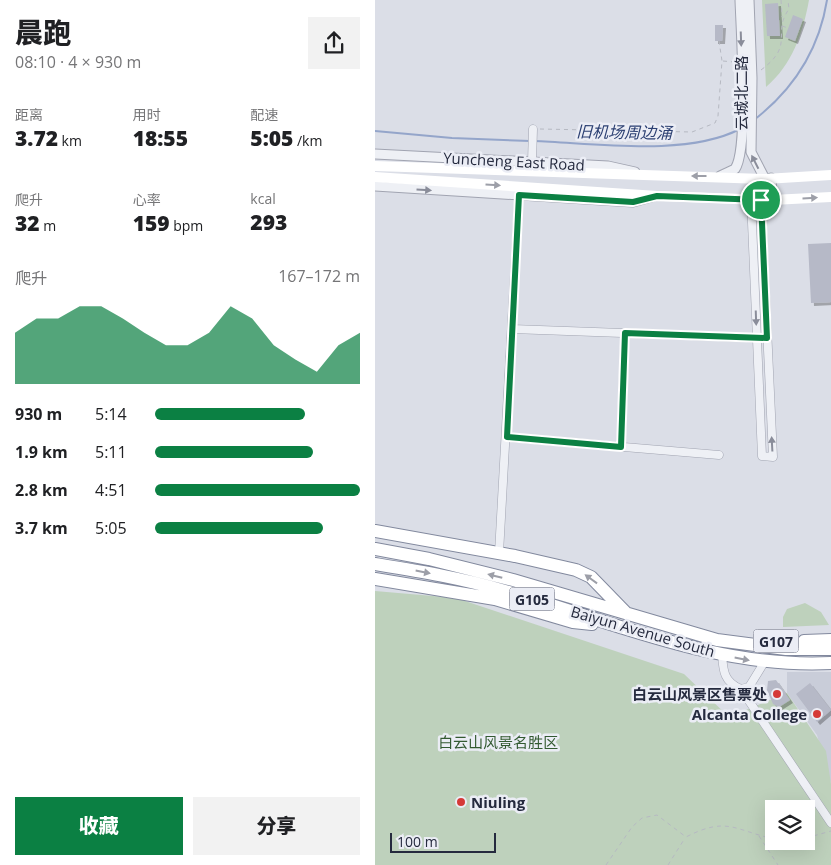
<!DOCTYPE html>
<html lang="zh">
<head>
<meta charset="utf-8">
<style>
	body { margin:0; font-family:"Open Sans","Noto Sans SC",sans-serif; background:#f2f2f2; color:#202124; height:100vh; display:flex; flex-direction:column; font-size:19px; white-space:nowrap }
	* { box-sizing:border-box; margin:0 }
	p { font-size:16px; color:#757577 }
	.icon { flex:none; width:28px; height:28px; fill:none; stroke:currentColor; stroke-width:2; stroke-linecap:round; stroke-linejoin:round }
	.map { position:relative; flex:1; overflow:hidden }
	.details { display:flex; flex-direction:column; background:#fff; width:375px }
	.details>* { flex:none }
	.fabs { position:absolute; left:390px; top:800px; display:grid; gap:10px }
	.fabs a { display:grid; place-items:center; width:50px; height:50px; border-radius:0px; background:#fff; box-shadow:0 5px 20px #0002; font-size:25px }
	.scale { position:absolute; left:15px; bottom:12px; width:106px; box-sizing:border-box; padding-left:5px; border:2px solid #252a3e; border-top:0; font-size:14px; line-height:18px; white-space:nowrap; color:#252a3e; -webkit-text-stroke:4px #ebedf5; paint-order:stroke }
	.pin { position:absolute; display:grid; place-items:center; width:42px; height:42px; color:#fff; margin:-21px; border:2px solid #fff; border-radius:50%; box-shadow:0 1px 5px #0007 }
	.round { display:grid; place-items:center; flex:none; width:52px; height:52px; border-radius:0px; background:#f2f2f2 }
	.head { display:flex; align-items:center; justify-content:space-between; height:85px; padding:0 15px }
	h1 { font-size:28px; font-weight:800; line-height:38px }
	.stats { display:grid; grid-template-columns:repeat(3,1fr); gap:8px; height:85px; padding:5px 15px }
	.stats div { display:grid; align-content:center }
	.stats b { font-size:21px; font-weight:800 }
	.stats small { font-size:14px; font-weight:400 }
	.stats p { font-size:14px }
	.chart { height:140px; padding:10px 15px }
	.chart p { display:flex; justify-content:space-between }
	.chart svg { width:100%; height:90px; margin-top:5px; fill:#0b8043; opacity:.7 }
	.button { display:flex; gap:10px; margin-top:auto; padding:10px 15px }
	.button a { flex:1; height:58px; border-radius:0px; background:#0b8043; color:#fff; font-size:20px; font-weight:800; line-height:58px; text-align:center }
	.button a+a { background:#f2f2f2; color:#202124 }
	ul { padding:0 15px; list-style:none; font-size:16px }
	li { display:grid; grid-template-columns:80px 60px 1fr; align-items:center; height:38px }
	li i { height:12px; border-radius:6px; background:#0b8043 }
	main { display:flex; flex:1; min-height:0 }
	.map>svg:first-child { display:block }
	.built { fill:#c9cdd9 }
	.green { fill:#bed1bc; fill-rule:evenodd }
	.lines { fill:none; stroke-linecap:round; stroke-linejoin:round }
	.stream { stroke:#94a5ca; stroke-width:2 }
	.building { fill:#b6b9c7; filter:url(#shadow) }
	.minor-casing { stroke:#a1a4b1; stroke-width:9 }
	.tertiary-casing { stroke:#a1a4b1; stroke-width:11 }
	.trunk-casing { stroke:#82899e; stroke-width:14 }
	.path { stroke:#b6b9c2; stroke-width:1; stroke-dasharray:4 4; stroke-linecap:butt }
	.minor { stroke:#eef0f5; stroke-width:8 }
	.tertiary { stroke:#eef0f5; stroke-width:9 }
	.secondary { stroke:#fff; stroke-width:10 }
	.trunk { stroke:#fff; stroke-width:12 }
	.oneway { fill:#8a8d9a }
	.oneway2 { fill:#9d9fa8 }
	.route-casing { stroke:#fff; stroke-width:10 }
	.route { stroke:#0b8043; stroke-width:6 }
	.poi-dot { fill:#d53937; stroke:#ebedf5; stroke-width:2 }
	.labels { text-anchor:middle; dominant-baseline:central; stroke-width:5; stroke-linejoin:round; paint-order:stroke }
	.shield { fill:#ebedf5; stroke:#606475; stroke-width:1 }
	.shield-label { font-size:14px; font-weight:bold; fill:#252a3e }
	.street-label { font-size:15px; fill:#252a3e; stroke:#ebedf5 }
	.poi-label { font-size:15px; font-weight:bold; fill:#252a3e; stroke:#ebedf5; text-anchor:end }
	.park-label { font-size:15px; fill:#335a31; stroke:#ebedf5 }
	.water-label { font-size:16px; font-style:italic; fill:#2d4173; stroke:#ebedf5 }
</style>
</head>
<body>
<main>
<section class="details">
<div class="head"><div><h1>晨跑</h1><p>08:10 · 4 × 930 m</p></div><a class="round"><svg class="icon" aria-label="share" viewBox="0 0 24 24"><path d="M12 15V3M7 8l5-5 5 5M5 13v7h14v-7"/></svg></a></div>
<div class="stats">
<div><p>距离</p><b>3.72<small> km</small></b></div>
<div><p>用时</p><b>18:55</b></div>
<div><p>配速</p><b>5:05<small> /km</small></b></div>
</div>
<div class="stats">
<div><p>爬升</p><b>32<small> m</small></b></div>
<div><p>心率</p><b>159<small> bpm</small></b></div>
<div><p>kcal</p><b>293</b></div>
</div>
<div class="chart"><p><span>爬升</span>167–172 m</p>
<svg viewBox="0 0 160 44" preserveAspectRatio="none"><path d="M0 44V19L10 12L20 12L30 6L40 6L50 12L60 19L70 25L80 25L90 19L100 6L110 12L120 25L130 32L140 38L150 25L160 19V44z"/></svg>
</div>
<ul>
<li><b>930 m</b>5:14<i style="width:73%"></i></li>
<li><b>1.9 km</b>5:11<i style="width:77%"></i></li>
<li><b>2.8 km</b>4:51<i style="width:100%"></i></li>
<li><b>3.7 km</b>5:05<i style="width:82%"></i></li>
</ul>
<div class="button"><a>收藏</a><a>分享</a></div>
</section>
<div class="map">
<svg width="456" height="865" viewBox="0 0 456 865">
	<defs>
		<filter id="shadow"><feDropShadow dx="3" dy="3" stdDeviation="0" flood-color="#0004"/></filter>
	</defs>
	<rect width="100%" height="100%" fill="#dbdee7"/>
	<path class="built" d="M412 672H456V784L442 735 412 693Z"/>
	<path class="green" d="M387 0H434C428 33 417 65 391 87Z
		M0 591 81 598 309 674 354 717 412 693 451 751 456 784V865H0ZM399 809H431V841H399Z
		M430 603 446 612 454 625 408 627V617L412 609Z"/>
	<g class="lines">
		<path class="stream" d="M379 120C419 89 444 50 452 0
			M0 131 77 138 155 141
			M159 141C219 143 311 157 365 129"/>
	</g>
	<path class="building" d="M403 3 405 36H392L390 4Z
		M418 15 428 19 420 41 410 37Z
		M340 25H348L347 41H340Z
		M456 243V302L436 303 433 244Z
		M401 680 415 700 404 707 398 704 392 690 393 681Z
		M435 683 456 710 442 722 421 694Z"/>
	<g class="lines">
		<defs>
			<path id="minor" d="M157 162 158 129
				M376 199 387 456 398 457 386 200
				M137 329 385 338
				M131 437 344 455
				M246 447 250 333
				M124 553 144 195
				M347 654C348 671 349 682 366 689L374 687 390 661
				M366 689 456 823"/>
			<path id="tertiary" d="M374 0 377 78 376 152 390 179
				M0 154 233 166 260 172
				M345 176 360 169C374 149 366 30 365 0
				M396 178 397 200
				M0 186 258 202 276 197"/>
			<path id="trunk" d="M0 531 140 556 201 570 216 577 251 613
				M0 549 54 559 138 580 342 640 411 649H456
				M0 564C43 571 87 578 130 591 236 621 343 669 456 663
				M0 579 120 599 198 622 217 624
				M429 641 456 640"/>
		</defs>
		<use href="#minor" class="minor-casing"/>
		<use href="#tertiary" class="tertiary-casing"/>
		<use href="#trunk" class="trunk-casing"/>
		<path class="path" d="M406 0 407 17
			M407 26 413 28
			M348 61 359 62
			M386 70C421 44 396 34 414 9L413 0
			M165 129 317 132 340 123 343 116 347 61 344 41
			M384 836 403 865
			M431 838 456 831
			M231 865 257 827 267 818 282 815 311 837C352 816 359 830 399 839
			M293 865 310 838"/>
		<use href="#minor" class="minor"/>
		<use href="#tertiary" class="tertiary"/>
		<path class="secondary" d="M0 166 390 179 456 175
			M0 177 282 196 397 200 456 197"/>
		<use href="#trunk" class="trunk"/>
	</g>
	<defs><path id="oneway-solid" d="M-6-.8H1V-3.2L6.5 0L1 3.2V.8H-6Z" transform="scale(1.25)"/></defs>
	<g class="oneway">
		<use href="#oneway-solid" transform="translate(366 39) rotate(88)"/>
		<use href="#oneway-solid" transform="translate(380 162) rotate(-117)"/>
		<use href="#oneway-solid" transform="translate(49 190) rotate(4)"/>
		<use href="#oneway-solid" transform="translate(381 318) rotate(88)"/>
		<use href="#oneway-solid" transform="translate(397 444) rotate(-93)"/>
	</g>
	<g class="oneway2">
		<use href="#oneway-solid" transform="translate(324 176) rotate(-180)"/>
		<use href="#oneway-solid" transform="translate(118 185) rotate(4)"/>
		<use href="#oneway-solid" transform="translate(435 198) rotate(-3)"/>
		<use href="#oneway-solid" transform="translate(48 572) rotate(11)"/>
		<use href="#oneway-solid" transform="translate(120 576) rotate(-166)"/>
		<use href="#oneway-solid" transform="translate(216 579) rotate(-144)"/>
		<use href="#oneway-solid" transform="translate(367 659) rotate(11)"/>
	</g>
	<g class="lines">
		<defs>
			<path id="route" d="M144 195 258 202 282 196 386 200 392 338 250 333 246 447 132 437Z"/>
		</defs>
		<use href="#route" class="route-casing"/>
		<use href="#route" class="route"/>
	</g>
	<g class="poi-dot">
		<circle cx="402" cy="694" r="5"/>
		<circle cx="442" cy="714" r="5"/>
		<circle cx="86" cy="802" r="5"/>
	</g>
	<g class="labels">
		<g class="shield">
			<rect x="134.5" y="587.5" width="45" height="23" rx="4"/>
			<rect x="378.5" y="629.5" width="45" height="23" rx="4"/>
		</g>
		<g class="shield-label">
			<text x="157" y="599">G105</text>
			<text x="401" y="641">G107</text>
		</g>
		<g class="street-label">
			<text transform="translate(366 93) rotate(-90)">云城北二路</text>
			<text transform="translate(139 161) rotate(3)">Yuncheng East Road</text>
			<text transform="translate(268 631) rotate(16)">Baiyun Avenue South</text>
		</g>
		<g class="poi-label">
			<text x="392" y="694">白云山风景区售票处</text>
			<text x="432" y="714">Alcanta College</text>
			<text x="96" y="802" text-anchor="start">Niuling</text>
		</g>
		<g class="park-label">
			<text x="123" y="742">白云山风景名胜区</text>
		</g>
		<g class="water-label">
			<text transform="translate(249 132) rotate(1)">旧机场周边涌</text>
		</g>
	</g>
</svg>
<div class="fabs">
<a><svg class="icon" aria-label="layers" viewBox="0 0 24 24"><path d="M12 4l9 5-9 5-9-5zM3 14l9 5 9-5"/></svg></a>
</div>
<div class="scale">100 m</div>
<div class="pin" style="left:386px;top:200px;background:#1e9e55"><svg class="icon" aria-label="arrive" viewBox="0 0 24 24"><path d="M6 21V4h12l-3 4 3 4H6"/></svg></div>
</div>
</main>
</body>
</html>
